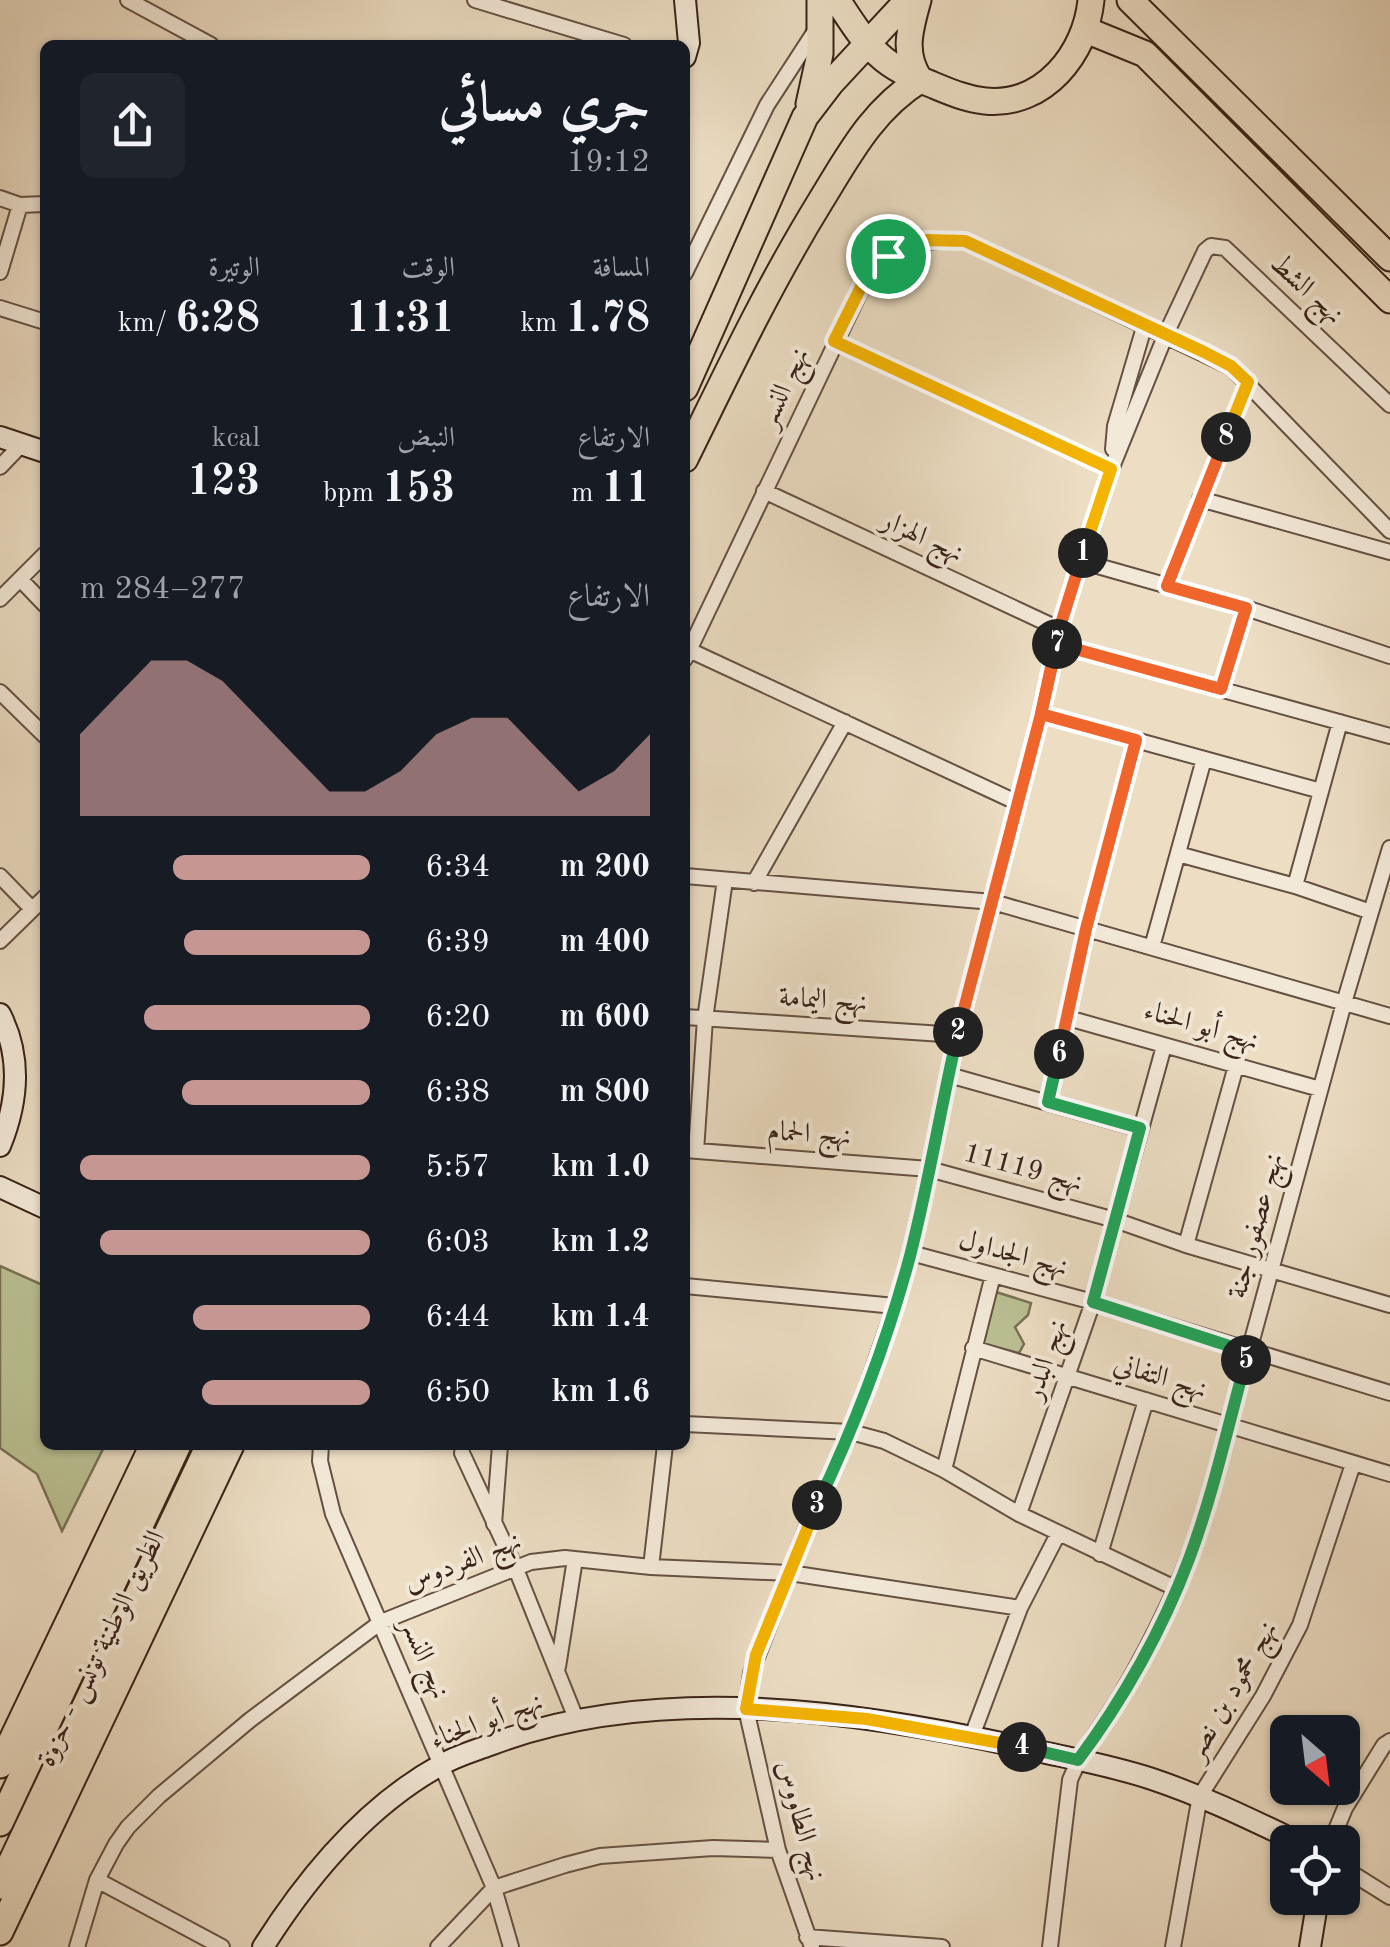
<!DOCTYPE html>
<html lang="ar">
<head>
<meta charset="utf-8">
<style>
	body { margin:0; font-family:"Old Standard TT",Amiri,serif; background:#20242c; color:#f1f3f6; direction:rtl; height:100vh; display:flex; flex-direction:column; font-size:38px; white-space:nowrap }
	* { box-sizing:border-box; margin:0 }
	p { font-size:32px; color:#9ea1a6 }
	.icon { flex:none; width:55px; height:55px; fill:none; stroke:currentColor; stroke-width:2; stroke-linecap:round; stroke-linejoin:round }
	.map { position:relative; flex:1; overflow:hidden; direction:ltr }
	.drawer { position:absolute; left:40px; top:40px; width:650px; height:1410px; display:flex; flex-direction:column; background:#171b24; border-radius:15px; box-shadow:0 2px 8px #0004; direction:rtl }
	.drawer>* { flex:none }
	.needle { width:65px; rotate:152deg }
	.buttons { position:absolute; left:1270px; top:1715px; display:grid; gap:20px }
	.buttons a { display:grid; place-items:center; width:90px; height:90px; border-radius:15px; background:#171b24; box-shadow:0 2px 8px #0004; font-size:50px }
	.pin { position:absolute; display:grid; place-items:center; width:85px; height:85px; color:#fff; margin:-42px; border:5px solid #fff; border-radius:50%; box-shadow:0 2px 10px #0007 }
	.km { position:absolute; width:50px; height:50px; margin:-25px; border-radius:50%; background:#222; color:#fff; font-size:28px; line-height:50px; text-align:center }
	.round { display:grid; place-items:center; flex:none; width:105px; height:105px; border-radius:15px; background:#20242c }
	.headline { display:flex; align-items:center; justify-content:space-between; height:170px; padding:0 40px }
	h1 { font-size:55px; font-weight:800; line-height:75px }
	.metrics { display:grid; grid-template-columns:repeat(3,1fr); gap:15px; height:170px; padding:10px 40px }
	.metrics div { display:grid; align-content:center }
	.metrics b { font-size:42px; font-weight:800 }
	.metrics small { font-size:28px; font-weight:400 }
	.metrics p { font-size:28px }
	.chart { height:280px; padding:20px 40px }
	.chart p { display:flex; justify-content:space-between }
	.chart svg { width:100%; height:180px; margin-top:10px; fill:#c59692; opacity:.7 }
	ul { padding:0 40px; list-style:none; font-size:32px }
	li { display:grid; grid-template-columns:160px 120px 1fr; align-items:center; height:75px }
	li i { height:25px; border-radius:12px; background:#c59692 }
	.map>svg:first-child { display:block }
	.green { fill:#bac092; stroke:#797155; stroke-width:2.5 }
	.lines { fill:none; stroke-linecap:round; stroke-linejoin:round }
	.street-casing { stroke:#655143; stroke-width:18 }
	.secondary-casing { stroke:#382218; stroke-width:24 }
	.highway-casing { stroke:#382218; stroke-width:29 }
	.street { stroke:#f3e9d8; stroke-width:14 }
	.secondary { stroke:#f3e9d8; stroke-width:20 }
	.highway { stroke:#ecddc3; stroke-width:25 }
	.split-1-casing { stroke:#fff; stroke-width:20 }
	.split-2-casing { stroke:#fff; stroke-width:20 }
	.split-3-casing { stroke:#fff; stroke-width:20 }
	.split-4-casing { stroke:#fff; stroke-width:20 }
	.split-5-casing { stroke:#fff; stroke-width:20 }
	.split-6-casing { stroke:#fff; stroke-width:20 }
	.split-7-casing { stroke:#fff; stroke-width:20 }
	.split-8-casing { stroke:#fff; stroke-width:20 }
	.split-9-casing { stroke:#fff; stroke-width:20 }
	.split-1 { stroke:#f5b400; stroke-width:12 }
	.split-2 { stroke:#f0652b; stroke-width:12 }
	.split-3 { stroke:#22a559; stroke-width:12 }
	.split-4 { stroke:#f5b400; stroke-width:12 }
	.split-5 { stroke:#22a559; stroke-width:12 }
	.split-6 { stroke:#22a559; stroke-width:12 }
	.split-7 { stroke:#f0652b; stroke-width:12 }
	.split-8 { stroke:#f0652b; stroke-width:12 }
	.split-9 { stroke:#f5b400; stroke-width:12 }
	.labels { text-anchor:middle; dominant-baseline:central; stroke-width:8; stroke-linejoin:round; paint-order:stroke }
	.street-label { font-size:28px; fill:#382218; stroke:#f3e9d8 }
</style>
</head>
<body>
<div class="map">
<svg width="1390" height="1947" viewBox="0 0 1390 1947">
	<rect width="100%" height="100%" fill="#ecddc3"/>
	<filter id="stains"><feTurbulence type="fractalNoise" baseFrequency=".002" numOctaves="4"/><feColorMatrix values="0 0 0 0 .2 0 0 0 0 .09 0 0 0 0 .02 0 0 0 .5 -.17"/></filter>
	<radialGradient id="worn" r=".72"><stop offset=".6" stop-color="#630" stop-opacity="0"/><stop offset="1" stop-color="#630" stop-opacity=".3"/></radialGradient>
	<path class="green" d="M0 1266 45 1286V1445H105L62 1531 37 1474 0 1448Z
		M996 1292 1031 1303 1028 1315 1015 1327 1024 1344 1019 1353 980 1343Z"/>
	<g class="lines">
		<defs>
			<path id="street" d="M128 0 211 45
				M475 0 624 45
				M0 198 20 205 45 204
				M0 272 20 205
				M685 273 767 105 817 28
				M0 308 45 322
				M834 341 1111 469
				M1113 449 1115 426 1145 324
				M0 467 22 444
				M764 491 1059 629
				M1200 499 1390 552
				M1080 561 1246 608 1390 656
				M20 579 45 605
				M1167 586 1248 382
				M0 599 45 554
				M1056 644 1390 736
				M689 650 1016 802
				M685 659 871 269C901 246 927 238 965 241L1231 367 1390 531
				M1221 689 1246 608
				M0 692 45 736
				M1041 714 1321 791
				M1178 854 1295 886 1371 912
				M0 876 32 909
				M685 876 993 902 1390 1016
				M754 883 845 722
				M1295 886 1340 722
				M0 941 45 897
				M1152 947 1204 759
				M685 1017 958 1035
				M1068 1018 1320 1089
				M949 1075 1140 1129
				M1048 1102 1086 929 1136 740
				M685 1150 929 1169 1115 1220 1186 1245 1390 1305
				M696 1151 705 1019 725 880
				M1186 1245 1236 1066
				M911 1253 1093 1302 1390 1393
				M685 1286 895 1306
				M973 1348 1390 1474
				M685 1424 851 1432 884 1441 944 1470 1019 1514 1177 1589
				M321 1445 320 1461 333 1514 494 1888 511 1947
				M462 1453 516 1569 577 1721
				M944 1470 993 1275
				M1019 1514 1093 1302 1164 1046
				M494 1524 500 1445
				M1100 1554 1146 1400
				M651 1567 665 1445
				M558 1667 575 1559
				M972 1736 1020 1608 1058 1534
				M1331 1842 1345 1808 1384 1745 1390 1741
				M1342 1867 1390 1897
				M97 1880 222 1947
				M807 1937 942 1947
				M77 1947 97 1880 116 1844 128 1827 159 1796 250 1720 381 1622 531 1562 565 1558 651 1567 790 1573 1020 1608
				M438 1947 494 1888 565 1865 600 1856 713 1848 778 1850
				M812 1947 778 1850 746 1709 751 1673 811 1516 851 1432 895 1306 911 1253 958 1035 1041 714 1059 629 1114 462 1166 334 1205 251 1211 246 1225 248 1390 405
				M1050 1947 1070 1780C1083 1748 1105 1722 1122 1693 1155 1636 1183 1578 1204 1516L1344 1003 1390 848
				M1173 1947 1200 1796 1263 1696 1300 1625 1353 1464"/>
			<path id="secondary" d="M685 57 689 43 685 0
				M0 437 45 452
				M0 1014C22 1057 18 1102 0 1146
				M0 1187 45 1208
				M263 1947C308 1876 366 1806 441 1765 456 1756 474 1751 490 1745 660 1680 870 1712 1042 1752 1079 1760 1116 1767 1152 1779 1203 1796 1250 1819 1298 1842
				M1310 1947 1318 1898"/>
			<path id="highway" d="M837 0C850 19 862 40 879 55 895 70 914 77 933 85 950 92 966 99 985 101 1044 107 1086 53 1091 0
				M918 0C910 29 902 53 920 80
				M1130 0 1390 258
				M1086 30 1145 54 1390 300
				M809 104 820 54V0
				M685 388 805 117 831 83 908 0
				M685 459C728 371 769 285 820 202 849 155 872 110 920 80
				M0 1765 153 1445
				M0 1823 178 1445
				M0 1886 209 1445
				M0 1932 231 1445"/>
		</defs>
		<use href="#street" class="street-casing"/>
		<use href="#secondary" class="secondary-casing"/>
		<use href="#highway" class="highway-casing"/>
		<use href="#street" class="street"/>
		<use href="#secondary" class="secondary"/>
		<use href="#highway" class="highway"/>
	</g>
	<g class="lines">
		<defs>
			<path id="split-1" d="M888 256 870 269 834 341 1111 469 1083 553"/>
			<path id="split-2" d="M958 1032 1041 714 1059 630 1083 553"/>
			<path id="split-3" d="M817 1505C855 1425 887 1342 910 1256 929 1182 941 1106 958 1032"/>
			<path id="split-4" d="M817 1505 756 1655 746 1709 867 1719 1022 1747"/>
			<path id="split-5" d="M1022 1747 1078 1760C1123 1700 1163 1629 1189 1559 1213 1495 1228 1426 1246 1360"/>
			<path id="split-6" d="M1059 1054 1048 1102 1140 1128 1093 1302 1248 1352 1246 1360"/>
			<path id="split-7" d="M1057 644 1041 714 1136 740 1086 929 1059 1054"/>
			<path id="split-8" d="M1057 644 1221 689 1246 608 1167 586 1226 437"/>
			<path id="split-9" d="M888 256 926 240 965 241 1204 352 1231 366 1248 382 1226 437"/>
		</defs>
		<use href="#split-1" class="split-1-casing"/>
		<use href="#split-2" class="split-2-casing"/>
		<use href="#split-3" class="split-3-casing"/>
		<use href="#split-4" class="split-4-casing"/>
		<use href="#split-5" class="split-5-casing"/>
		<use href="#split-6" class="split-6-casing"/>
		<use href="#split-7" class="split-7-casing"/>
		<use href="#split-8" class="split-8-casing"/>
		<use href="#split-9" class="split-9-casing"/>
		<use href="#split-1" class="split-1"/>
		<use href="#split-2" class="split-2"/>
		<use href="#split-3" class="split-3"/>
		<use href="#split-4" class="split-4"/>
		<use href="#split-5" class="split-5"/>
		<use href="#split-6" class="split-6"/>
		<use href="#split-7" class="split-7"/>
		<use href="#split-8" class="split-8"/>
		<use href="#split-9" class="split-9"/>
	</g>
	<g class="labels">
		<g class="street-label">
			<text transform="translate(1306 290) rotate(43)">نهج الشط</text>
			<text transform="translate(785 388) rotate(-65)">نهج النسر</text>
			<text transform="translate(922 538) rotate(25)">نهج الهزار</text>
			<text transform="translate(823 1001) rotate(4)">نهج اليمامة</text>
			<text transform="translate(1201 1027) rotate(16)">نهج أبو الحناء</text>
			<text transform="translate(809 1135) rotate(4)">نهج الحمام</text>
			<text transform="translate(1023 1169) rotate(15)">نهج 11119</text>
			<text transform="translate(1257 1226) rotate(-75)">نهج عصفور جنة</text>
			<text transform="translate(1013 1255) rotate(15)">نهج الجداول</text>
			<text transform="translate(1047 1360) rotate(-71)">نهج البدر</text>
			<text transform="translate(1160 1378) rotate(17)">نهج التفاني</text>
			<text transform="translate(463 1563) rotate(-21)">نهج الفردوس</text>
			<text transform="translate(102 1649) rotate(-64)">الطريق الوطنية تونس - حزوة</text>
			<text transform="translate(424 1659) rotate(67)">نهج النسر</text>
			<text transform="translate(1233 1691) rotate(-60)">نهج محمود بن نصر</text>
			<text transform="translate(487 1722) rotate(-20)">نهج أبو الحناء</text>
			<text transform="translate(800 1821) rotate(75)">نهج الطاووس</text>
		</g>
	</g>
	<rect width="100%" height="100%" filter="url(#stains)"/>
	<rect width="100%" height="100%" fill="url(#worn)"/>
</svg>
<div class="buttons">
<a><svg class="needle" viewBox="-14 -14 28 28"><path d="M0-13l5 13h-10z" fill="#e53935"/><path d="M0 13l5-13h-10z" fill="#9ea1a6"/></svg></a>
<a><svg class="icon" aria-label="locate" viewBox="0 0 24 24"><circle cx="12" cy="12" r="6"/><path d="M12 2v4M12 18v4M2 12h4M18 12h4"/></svg></a>
</div>
<div class="pin" style="left:888px;top:256px;background:#1e9e55"><svg class="icon" aria-label="arrive" viewBox="0 0 24 24"><path d="M6 21V4h12l-3 4 3 4H6"/></svg></div>
<b class="km" style="left:1083px;top:553px">1</b>
<b class="km" style="left:958px;top:1032px">2</b>
<b class="km" style="left:817px;top:1505px">3</b>
<b class="km" style="left:1022px;top:1747px">4</b>
<b class="km" style="left:1246px;top:1360px">5</b>
<b class="km" style="left:1059px;top:1054px">6</b>
<b class="km" style="left:1057px;top:644px">7</b>
<b class="km" style="left:1226px;top:437px">8</b>
<section class="drawer">
<div class="headline"><div><h1>جري مسائي</h1><p>19:12</p></div><a class="round"><svg class="icon" aria-label="share" viewBox="0 0 24 24"><path d="M12 15V3M7 8l5-5 5 5M5 13v7h14v-7"/></svg></a></div>
<div class="metrics">
<div><p>المسافة</p><b>1.78<small> km</small></b></div>
<div><p>الوقت</p><b>11:31</b></div>
<div><p>الوتيرة</p><b>6:28<small> /km</small></b></div>
</div>
<div class="metrics">
<div><p>الارتفاع</p><b>11<small> m</small></b></div>
<div><p>النبض</p><b>153<small> bpm</small></b></div>
<div><p>kcal</p><b>123</b></div>
</div>
<div class="chart"><p><span>الارتفاع</span>277–284 m</p>
<svg viewBox="0 0 160 44" preserveAspectRatio="none"><path d="M0 44V24L10 15L20 6L30 6L40 11L50 20L60 29L70 38L80 38L90 33L100 24L110 20L120 20L130 29L140 38L150 33L160 24V44z"/></svg>
</div>
<ul>
<li><b>200 m</b>6:34<i style="width:68%"></i></li>
<li><b>400 m</b>6:39<i style="width:64%"></i></li>
<li><b>600 m</b>6:20<i style="width:78%"></i></li>
<li><b>800 m</b>6:38<i style="width:65%"></i></li>
<li><b>1.0 km</b>5:57<i style="width:100%"></i></li>
<li><b>1.2 km</b>6:03<i style="width:93%"></i></li>
<li><b>1.4 km</b>6:44<i style="width:61%"></i></li>
<li><b>1.6 km</b>6:50<i style="width:58%"></i></li>
</ul>
</section>
</div>
</body>
</html>
